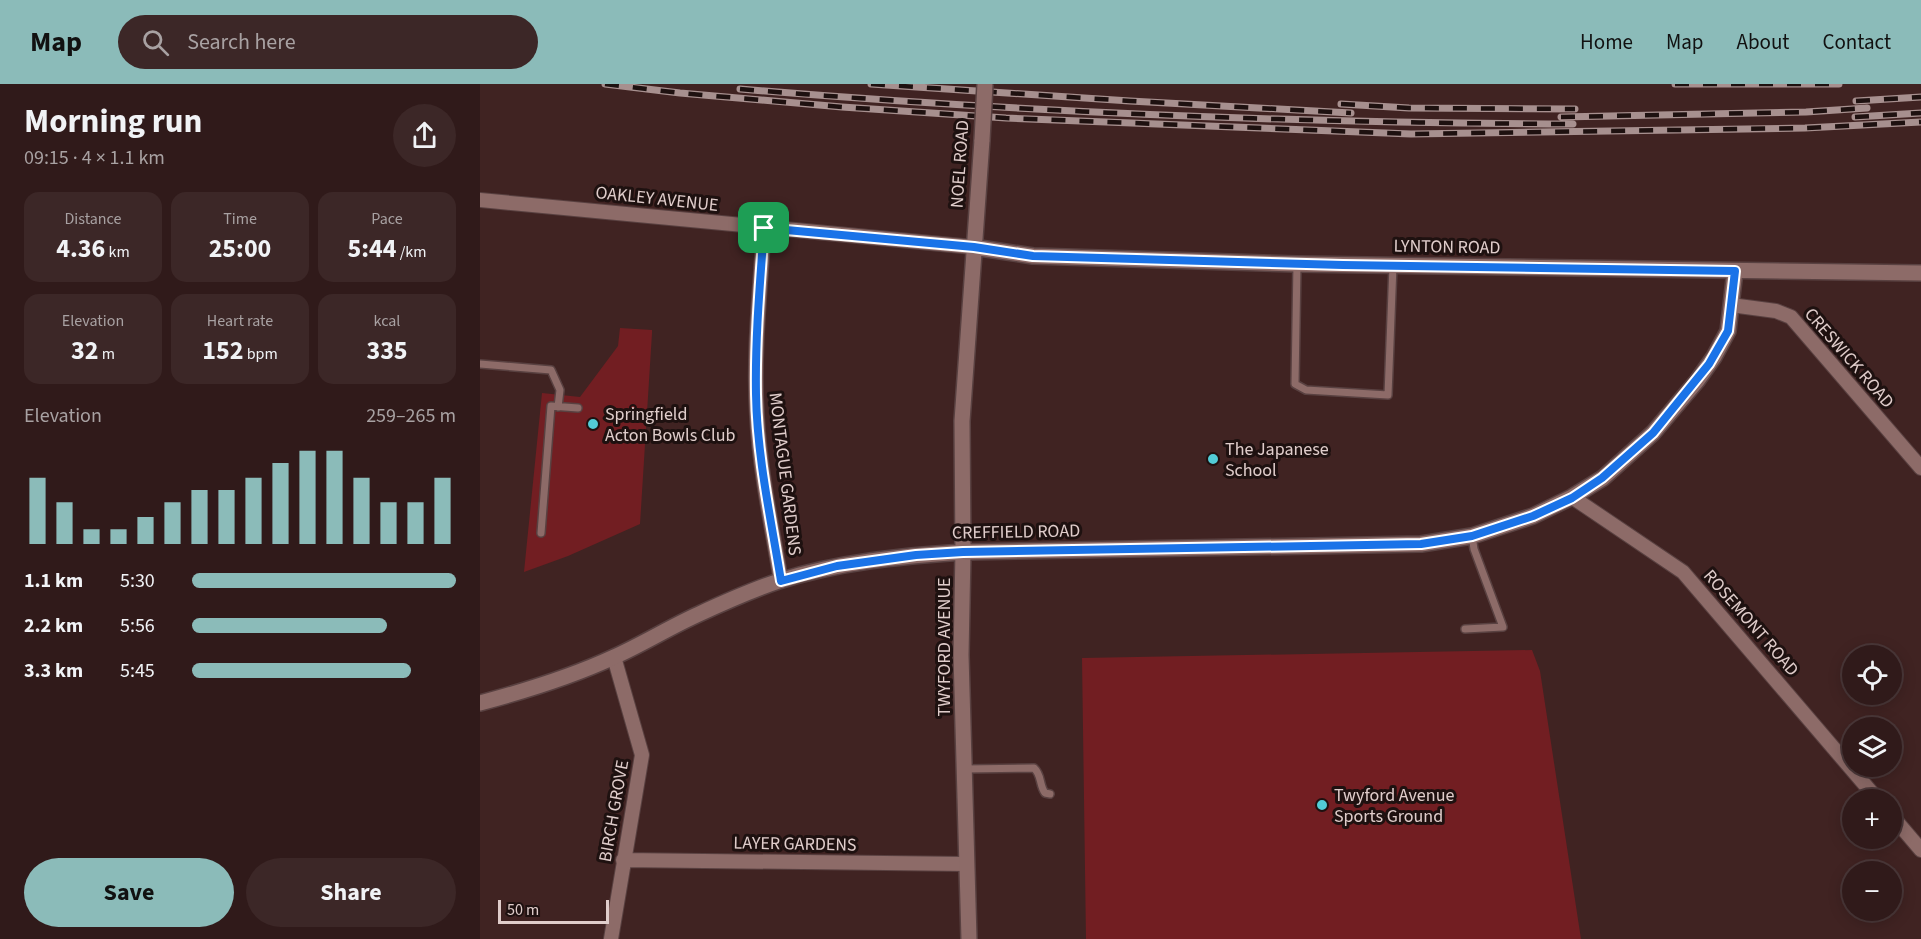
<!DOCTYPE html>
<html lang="en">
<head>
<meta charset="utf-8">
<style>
	body { margin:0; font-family:"Source Sans 3",sans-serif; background:#3c2727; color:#f1f3f6; height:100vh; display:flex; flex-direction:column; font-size:22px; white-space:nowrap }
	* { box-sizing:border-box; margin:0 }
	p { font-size:20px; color:#a8a1a2 }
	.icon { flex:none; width:33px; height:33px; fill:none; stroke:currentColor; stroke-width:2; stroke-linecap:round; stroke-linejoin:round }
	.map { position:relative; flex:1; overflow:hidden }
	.drawer { display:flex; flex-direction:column; background:#301a1a; width:480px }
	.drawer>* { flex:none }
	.fabs { position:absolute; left:1362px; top:561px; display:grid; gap:12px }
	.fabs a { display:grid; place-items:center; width:60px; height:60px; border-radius:50%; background:#301a1a; box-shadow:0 3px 15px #0003,0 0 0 2px #4b3839; font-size:30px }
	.scale { position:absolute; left:18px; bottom:15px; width:111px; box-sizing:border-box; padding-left:6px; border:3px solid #e0cdcb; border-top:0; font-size:16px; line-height:21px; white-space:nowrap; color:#e0cdcb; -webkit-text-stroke:4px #1e1110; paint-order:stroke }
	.pin { position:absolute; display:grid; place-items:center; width:51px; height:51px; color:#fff; margin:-26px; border-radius:12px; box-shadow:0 3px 9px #0006 }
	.round { display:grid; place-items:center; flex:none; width:63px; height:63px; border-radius:32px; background:#3c2727 }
	.overview { display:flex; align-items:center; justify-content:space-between; height:102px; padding:0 24px }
	h1 { font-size:33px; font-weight:700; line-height:45px }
	.stats { display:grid; grid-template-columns:repeat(3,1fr); gap:9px; height:102px; padding:6px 24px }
	.stats div { display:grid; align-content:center; border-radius:15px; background:#3c2727; text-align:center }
	.stats b { font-size:26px; font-weight:700 }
	.stats small { font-size:16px; font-weight:400 }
	.stats p { font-size:16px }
	.chart { height:168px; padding:12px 24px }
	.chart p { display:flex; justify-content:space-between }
	.chart svg { width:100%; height:108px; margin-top:6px; stroke:#8bbbb9; stroke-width:6 }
	.cta { display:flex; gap:12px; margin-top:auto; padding:12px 24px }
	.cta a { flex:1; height:69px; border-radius:36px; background:#8bbbb9; color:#111; font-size:24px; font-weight:700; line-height:69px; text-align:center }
	.cta a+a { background:#3c2727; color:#f1f3f6 }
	ul { padding:0 24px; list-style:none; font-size:20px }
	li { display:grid; grid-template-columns:96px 72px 1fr; align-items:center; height:45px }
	li i { height:15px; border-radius:8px; background:#8bbbb9 }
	header { display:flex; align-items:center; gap:36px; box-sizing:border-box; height:84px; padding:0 30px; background:#8bbbb9; color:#111 }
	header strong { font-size:28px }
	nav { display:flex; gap:33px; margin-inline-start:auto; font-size:21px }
	.search { width:420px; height:54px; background:#3c2727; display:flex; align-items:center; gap:15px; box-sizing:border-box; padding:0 21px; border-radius:33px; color:#a8a1a2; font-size:22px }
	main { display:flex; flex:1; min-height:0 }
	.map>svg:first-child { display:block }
	.green { fill:#721e22 }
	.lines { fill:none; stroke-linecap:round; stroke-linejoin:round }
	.lane-casing { stroke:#594141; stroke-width:10 }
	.street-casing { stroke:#594141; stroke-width:16 }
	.secondary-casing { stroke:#594141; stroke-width:18 }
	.lane { stroke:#8d6b68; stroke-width:7 }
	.street { stroke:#8d6b68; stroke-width:14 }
	.secondary { stroke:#8d6b68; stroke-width:15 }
	.rail-casing { stroke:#a7908f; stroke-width:7 }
	.rail { stroke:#1e1110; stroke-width:4.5; stroke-dasharray:14; stroke-linecap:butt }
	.secondary-bridge-casing { stroke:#594141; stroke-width:18; stroke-linecap:butt }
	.secondary-bridge { stroke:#8d6b68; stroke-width:15 }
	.route-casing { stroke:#fff; stroke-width:12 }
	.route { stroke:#1a73e8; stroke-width:8 }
	.poi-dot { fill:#52ccd6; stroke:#1e1110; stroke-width:2 }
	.labels { text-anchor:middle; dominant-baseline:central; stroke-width:6; stroke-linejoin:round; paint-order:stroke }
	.street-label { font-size:18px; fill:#e0cdcb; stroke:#1e1110 }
	.poi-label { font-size:18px; fill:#e0cdcb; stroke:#1e1110; text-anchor:start }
</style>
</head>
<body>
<header>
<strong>Map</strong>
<div class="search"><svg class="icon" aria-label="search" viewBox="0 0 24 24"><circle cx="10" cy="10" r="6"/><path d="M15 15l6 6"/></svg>Search here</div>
<nav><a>Home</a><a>Map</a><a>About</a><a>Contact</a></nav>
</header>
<main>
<section class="drawer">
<div class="overview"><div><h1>Morning run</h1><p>09:15 · 4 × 1.1 km</p></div><a class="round"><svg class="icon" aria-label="share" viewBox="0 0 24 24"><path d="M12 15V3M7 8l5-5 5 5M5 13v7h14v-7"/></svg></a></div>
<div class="stats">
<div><p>Distance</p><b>4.36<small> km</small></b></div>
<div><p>Time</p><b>25:00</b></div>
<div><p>Pace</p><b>5:44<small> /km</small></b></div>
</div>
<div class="stats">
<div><p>Elevation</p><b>32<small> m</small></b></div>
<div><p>Heart rate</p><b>152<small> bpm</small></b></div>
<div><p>kcal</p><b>335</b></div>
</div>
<div class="chart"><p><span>Elevation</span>259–265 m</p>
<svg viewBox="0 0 160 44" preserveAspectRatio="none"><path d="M5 44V17M15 44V27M25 44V38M35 44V38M45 44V33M55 44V27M65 44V22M75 44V22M85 44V17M95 44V11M105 44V6M115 44V6M125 44V17M135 44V27M145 44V27M155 44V17"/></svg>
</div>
<ul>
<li><b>1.1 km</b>5:30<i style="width:100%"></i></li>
<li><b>2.2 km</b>5:56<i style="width:74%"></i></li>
<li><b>3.3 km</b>5:45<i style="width:83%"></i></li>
</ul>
<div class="cta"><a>Save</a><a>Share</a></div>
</section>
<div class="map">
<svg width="1441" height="855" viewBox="0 0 1441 855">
	<rect width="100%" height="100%" fill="#402322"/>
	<path class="green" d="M140 244 172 246V249L160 440 88 472 44 488 62 309 100 313 138 262Z
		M1052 566 1060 587 1101 855H606L602 574Z"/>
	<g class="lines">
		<defs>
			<path id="lane" d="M817 180 815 300 826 306 908 311 913 181
				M0 280 71 286 80 306 78 323
				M61 449 71 322 98 324
				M985 545 1023 543 994 465 992 452
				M485 685 554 684C562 691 559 701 565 709L570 710"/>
			<path id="street" d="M0 116 493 163
				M284 144C280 207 273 270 277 333 280 388 292 443 301 497
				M1251 221 1296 227 1311 233 1441 384
				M1092 413 1203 488 1398 716
				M1412 732 1441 766
				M143 776 487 780
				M131 855 162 671 134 573"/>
			<path id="secondary" d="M493 163 553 172 817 180 1441 189
				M0 619C45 607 91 593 134 573 163 560 190 543 219 530 245 518 272 506 299 497 358 478 422 472 483 468L941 460 992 452 1053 432 1092 413 1123 394 1173 349 1217 297 1234 273 1248 247 1255 187
				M489 855 481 571 483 468 482 337 502 56"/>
		</defs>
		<use href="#lane" class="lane-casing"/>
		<use href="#street" class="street-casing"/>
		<use href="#secondary" class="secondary-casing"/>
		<use href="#lane" class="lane"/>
		<use href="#street" class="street"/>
		<use href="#secondary" class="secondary"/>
		<defs>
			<path id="rail" d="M125 0 200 9 362 23 526 34 931 50 1325 44 1441 38
				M391 0 650 17 871 29
				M1195 0H1359
				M260 5C537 28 815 39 1093 40
				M1376 17 1441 13
				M861 20 929 24 1095 25
				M1081 33 1326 28 1387 24
				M1375 33 1441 29"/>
		</defs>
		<use href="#rail" class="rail-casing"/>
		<use href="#rail" class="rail"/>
		<defs>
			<path id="secondary-bridge" d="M502 56 505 0"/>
		</defs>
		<use href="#secondary-bridge" class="secondary-bridge-casing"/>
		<use href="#secondary-bridge" class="secondary-bridge"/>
	</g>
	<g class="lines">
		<defs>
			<path id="route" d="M284 144 494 163 553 172 863 181 1255 187 1248 247 1229 280 1173 349 1122 394 1092 414 1053 432 992 452 941 460 483 468 436 471 357 482 301 497C291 435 277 373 276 310 275 255 280 199 284 144Z"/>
		</defs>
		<use href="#route" class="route-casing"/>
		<use href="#route" class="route"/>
	</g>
	<g class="poi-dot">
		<circle cx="113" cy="340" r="6"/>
		<circle cx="733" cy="375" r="6"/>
		<circle cx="842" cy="721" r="6"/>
	</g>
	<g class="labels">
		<g class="street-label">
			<text transform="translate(480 80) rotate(-86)">NOEL ROAD</text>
			<text transform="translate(177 115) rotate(6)">OAKLEY AVENUE</text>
			<text transform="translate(967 163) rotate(1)">LYNTON ROAD</text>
			<text transform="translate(1369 274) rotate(49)">CRESWICK ROAD</text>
			<text transform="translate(305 390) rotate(83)">MONTAGUE GARDENS</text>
			<text transform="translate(536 448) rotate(-1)">CREFFIELD ROAD</text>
			<text transform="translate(1271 539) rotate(49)">ROSEMONT ROAD</text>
			<text transform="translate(464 563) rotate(-90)">TWYFORD AVENUE</text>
			<text transform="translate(134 727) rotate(-80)">BIRCH GROVE</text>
			<text transform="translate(315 760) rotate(1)">LAYER GARDENS</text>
		</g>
		<g class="poi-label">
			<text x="125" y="330">Springfield<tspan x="125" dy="21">Acton Bowls Club</tspan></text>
			<text x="745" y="365">The Japanese<tspan x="745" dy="21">School</tspan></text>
			<text x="854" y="711">Twyford Avenue<tspan x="854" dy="21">Sports Ground</tspan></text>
		</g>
	</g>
</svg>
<div class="fabs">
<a><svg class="icon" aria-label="locate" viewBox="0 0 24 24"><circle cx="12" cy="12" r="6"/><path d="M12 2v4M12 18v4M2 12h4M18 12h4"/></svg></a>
<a><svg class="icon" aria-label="layers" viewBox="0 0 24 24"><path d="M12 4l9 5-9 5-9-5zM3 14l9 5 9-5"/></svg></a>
<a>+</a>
<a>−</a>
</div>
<div class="scale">50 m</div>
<div class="pin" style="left:284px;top:144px;background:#1e9e55"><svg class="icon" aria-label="arrive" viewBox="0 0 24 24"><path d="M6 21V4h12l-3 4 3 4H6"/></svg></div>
</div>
</main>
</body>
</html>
